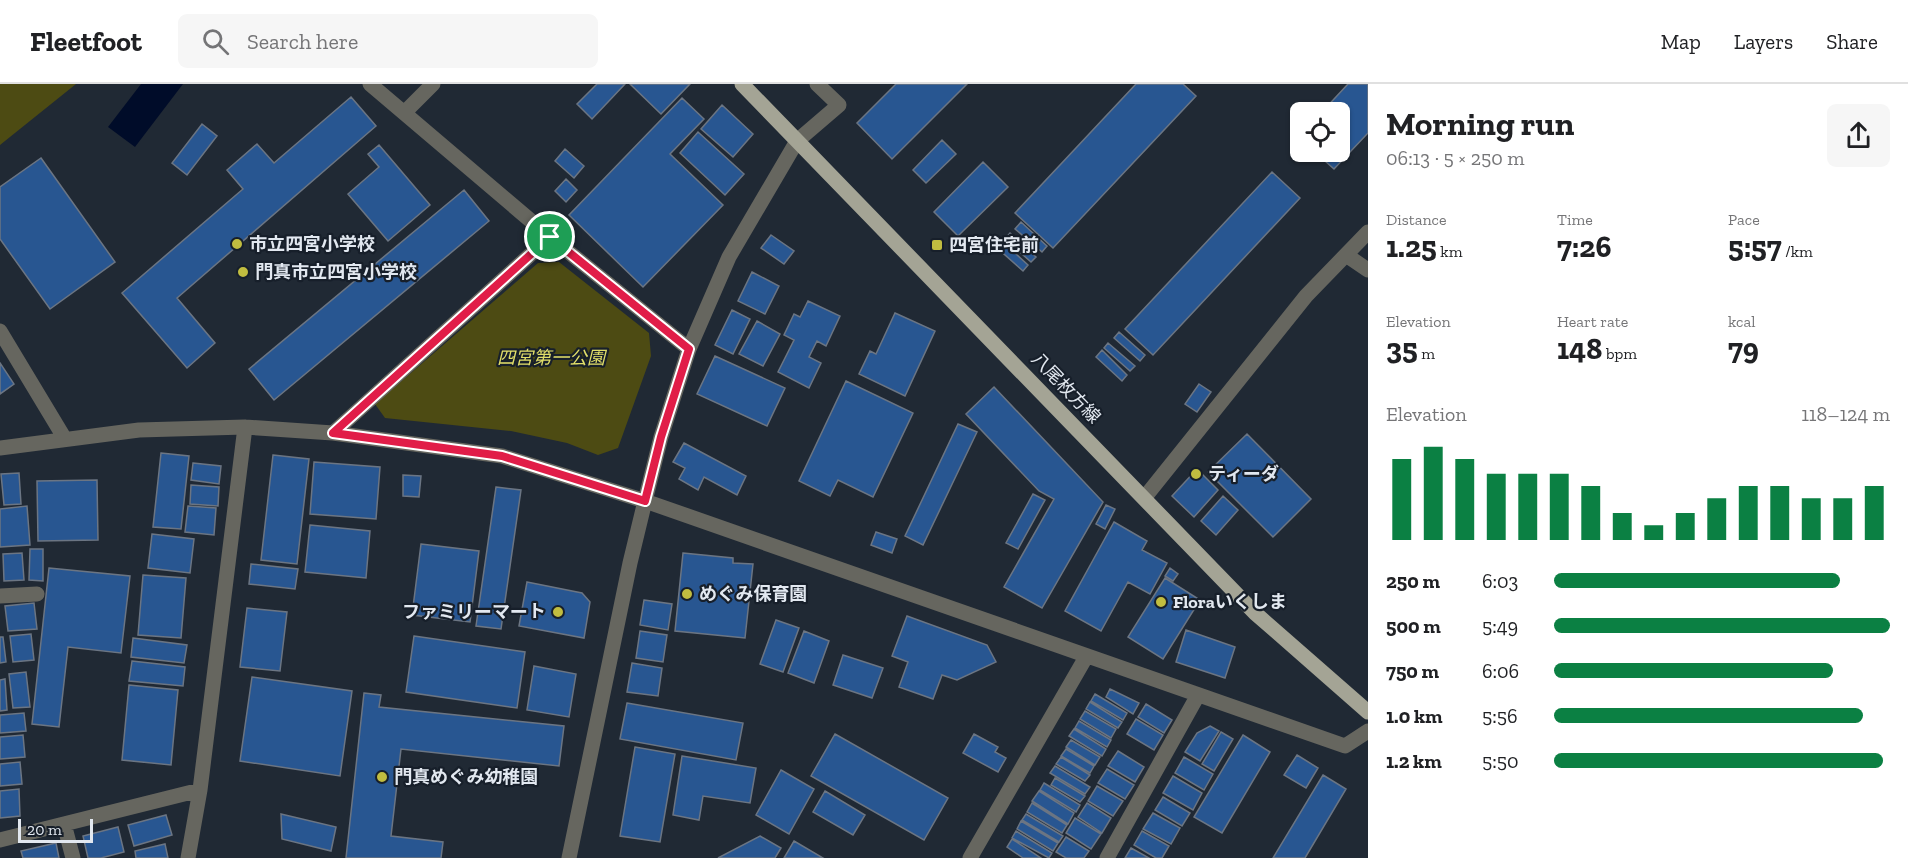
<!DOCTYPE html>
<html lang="en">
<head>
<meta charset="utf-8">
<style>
	body { margin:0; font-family:"Zilla Slab","Noto Sans JP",serif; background:#f6f6f6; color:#202124; height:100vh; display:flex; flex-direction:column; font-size:22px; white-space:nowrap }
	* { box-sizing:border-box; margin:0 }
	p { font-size:20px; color:#757577 }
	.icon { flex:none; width:33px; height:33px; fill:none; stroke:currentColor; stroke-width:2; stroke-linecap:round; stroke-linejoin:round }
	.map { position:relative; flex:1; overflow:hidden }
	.panel { display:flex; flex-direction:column; background:#fff; width:540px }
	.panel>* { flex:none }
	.buttons { position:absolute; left:1290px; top:18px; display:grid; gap:12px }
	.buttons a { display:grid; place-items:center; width:60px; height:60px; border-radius:9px; background:#fff; box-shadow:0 2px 4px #0004; font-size:30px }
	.scale { position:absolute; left:18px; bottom:15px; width:75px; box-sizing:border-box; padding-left:6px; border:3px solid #e2e8f0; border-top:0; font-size:16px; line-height:21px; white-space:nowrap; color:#e2e8f0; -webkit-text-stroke:4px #171f2a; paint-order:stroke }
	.pin { position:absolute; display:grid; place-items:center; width:51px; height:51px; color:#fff; margin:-26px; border:3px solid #fff; border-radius:50%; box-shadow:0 2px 6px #0007 }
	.round { display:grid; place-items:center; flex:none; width:63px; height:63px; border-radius:9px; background:#f6f6f6 }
	.summary { display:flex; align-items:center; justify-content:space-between; height:102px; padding:0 18px }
	h1 { font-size:33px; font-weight:800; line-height:45px }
	.figures { display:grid; grid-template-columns:repeat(3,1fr); gap:9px; height:102px; padding:6px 18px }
	.figures div { display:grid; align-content:center }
	.figures b { font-size:30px; font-weight:800 }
	.figures small { font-size:16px; font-weight:400 }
	.figures p { font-size:16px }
	.chart { height:168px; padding:12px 18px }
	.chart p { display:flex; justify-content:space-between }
	.chart svg { width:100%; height:108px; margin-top:6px; stroke:#0b8043; stroke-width:6 }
	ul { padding:0 18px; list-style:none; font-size:20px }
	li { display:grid; grid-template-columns:96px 72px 1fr; align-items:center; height:45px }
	li i { height:15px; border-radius:8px; background:#0b8043 }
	header { display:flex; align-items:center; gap:36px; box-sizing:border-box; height:84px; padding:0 30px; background:#fff; border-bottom:2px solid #e0e0e0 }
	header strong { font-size:28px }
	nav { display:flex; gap:33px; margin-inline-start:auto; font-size:21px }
	.search { width:420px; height:54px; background:#f6f6f6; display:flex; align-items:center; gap:15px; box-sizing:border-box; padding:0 21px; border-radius:9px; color:#757577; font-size:22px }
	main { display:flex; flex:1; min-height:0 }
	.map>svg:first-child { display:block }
	.green { fill:#4d4b13 }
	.water { fill:#000c29 }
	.building { fill:#285691; stroke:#6b7583; stroke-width:1.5 }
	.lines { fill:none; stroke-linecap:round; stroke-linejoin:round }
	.minor { stroke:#66665f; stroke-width:15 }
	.major { stroke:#a4a495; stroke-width:15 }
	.route-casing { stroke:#fff; stroke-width:12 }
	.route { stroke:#e11d48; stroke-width:8 }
	.poi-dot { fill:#c1bd40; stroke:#171f2a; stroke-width:2 }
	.labels { text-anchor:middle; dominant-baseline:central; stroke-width:4.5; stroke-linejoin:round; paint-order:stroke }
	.poi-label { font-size:18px; font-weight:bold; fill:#e2e8f0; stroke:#171f2a; text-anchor:start }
	.park-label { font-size:18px; font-style:italic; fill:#e1de69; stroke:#171f2a }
	.street-label { font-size:18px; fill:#e2e8f0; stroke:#171f2a }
</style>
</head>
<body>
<header>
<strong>Fleetfoot</strong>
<div class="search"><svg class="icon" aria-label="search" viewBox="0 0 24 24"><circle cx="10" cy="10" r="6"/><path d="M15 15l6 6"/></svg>Search here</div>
<nav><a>Map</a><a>Layers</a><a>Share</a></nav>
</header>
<main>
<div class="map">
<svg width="1368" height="774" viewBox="0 0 1368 774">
	<rect width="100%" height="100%" fill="#202934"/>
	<path class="green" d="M0 0H76L0 61Z
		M559 178 649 249 651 272 618 364 598 371 567 359 511 347 385 334 375 320 538 179Z"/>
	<path class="water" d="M141 0H183L135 63 108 43Z"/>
	<path class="building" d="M597 0H625L592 35 577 20Z
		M630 0H690L661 30Z
		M896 0H967L892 75 857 39Z
		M1136 0H1183L1196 12 1053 164 1015 129Z
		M1348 0H1368V49L1334 85 1315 68H1340V28H1322Z
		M351 13 376 42 177 214 215 259 187 284 122 209 243 105 227 86 257 60 274 79Z
		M682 14 704 35 670 70 723 121 643 203 569 131Z
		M722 21 753 50 733 73 701 45Z
		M202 40 217 52 187 91 172 79Z
		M698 48 744 90 725 111 680 69Z
		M942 56 956 70 926 99 913 86Z
		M379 61 430 121 388 157 348 110 379 83 368 70Z
		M565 65 584 82 574 94 555 77Z
		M41 74 115 178 50 225 0 155V103Z
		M983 78 1008 103 958 152 934 128Z
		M1272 88 1300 114 1153 271 1125 245Z
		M566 95 577 106 566 118 555 107Z
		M464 106 489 137 274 316 249 285Z
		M1021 138 1047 162 1042 168 1015 145Z
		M1010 149 1036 173 1031 178 1005 155Z
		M771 151 794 167 784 180 761 164Z
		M1002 157 1028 181 1023 187 996 163Z
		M752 188 779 202 765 230 738 217Z
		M808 217 840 232 826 262 817 257 809 273 821 279 809 304 778 288 794 256 784 251 794 230 800 233Z
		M732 226 750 235 733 270 715 261Z
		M895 229 935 247 905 312 859 290 870 267 876 270Z
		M757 237 780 250 763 282 739 270Z
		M1119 248 1145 271 1140 277 1114 254Z
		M1108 259 1135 282 1130 287 1104 264Z
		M1102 266 1127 291 1122 297 1096 273Z
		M715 272 785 304 767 342 697 310Z
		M0 279 14 300 0 310Z
		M846 297 913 329 873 413 838 396 830 412 799 397Z
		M1199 300 1211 308 1197 328 1185 320Z
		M994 303 1103 418 1042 524 1004 503 1054 415 1039 407 966 330Z
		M958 340 977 348 923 461 905 452Z
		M1247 350 1311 415 1273 453 1208 388Z
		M684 359 746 392 737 411 704 393 698 406 679 395 685 384 673 378Z
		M161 369 189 372 181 445 153 443Z
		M273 371 309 375 297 480 261 476Z
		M314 378 380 383 376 435 310 430Z
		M193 379 221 382 219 400 191 396Z
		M1197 385 1218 406 1194 433 1172 412Z
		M19 389 21 420 4 421 1 390Z
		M403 391 421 392 419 413 403 412Z
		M97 396 98 456 38 457 37 397Z
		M191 401 219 403 218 422 190 420Z
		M496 403 521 406 501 545 476 542Z
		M1033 410 1045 416 1018 465 1006 459Z
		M1223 412 1238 426 1216 451 1201 437Z
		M1106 421 1115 425 1105 445 1096 440Z
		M27 422 30 461 0 463V425Z
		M188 422 216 424 214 451 185 448Z
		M1114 438 1147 457 1142 466 1167 479 1150 510 1128 498 1101 547 1065 527Z
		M310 441 370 447 366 494 305 488Z
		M876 448 897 455 892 469 871 461Z
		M152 450 194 455 190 489 148 484Z
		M421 460 479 467 470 538 412 531Z
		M30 465H43V497L29 496Z
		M22 469 24 496 4 497 3 470Z
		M683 469 733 474V479L753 480 745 554 675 547Z
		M251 480 298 485 295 505 249 500Z
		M49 484 130 492 121 569 68 563 59 643 32 640Z
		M1170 484 1178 490 1173 497 1165 492Z
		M143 491 186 494 181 554 138 551Z
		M1165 494 1200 516 1163 575 1128 553Z
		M527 498 582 509 590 518 584 554 519 542Z
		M644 516 672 520 668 546 640 541Z
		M34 519 37 545 8 547 5 522Z
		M247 524 287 528 280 587 240 583Z
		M907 532 987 561 996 578 957 596 942 591 933 615 899 603 908 578 892 572Z
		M776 536 799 544 783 588 760 580Z
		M1186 546 1235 563 1225 594 1176 578Z
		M640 547 667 551 663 578 636 574Z
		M804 547 829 557 814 599 788 589Z
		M31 550 34 576 13 578 10 552Z
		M414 552 525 568 517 624 406 608Z
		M0 553H3L6 578 0 579Z
		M133 554 187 561 184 579 131 573Z
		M843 571 883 584 872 614 833 601Z
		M132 577 185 583 183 602 129 597Z
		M632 579 662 584 658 612 627 608Z
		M534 582 576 590 569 633 527 626Z
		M26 588 30 623 13 624 9 590Z
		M252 593 352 607 340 692 240 677Z
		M5 595 7 626 0 627V596Z
		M129 601 178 606 171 681 122 676Z
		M1110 605 1139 619 1133 630 1106 613Z
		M364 609 381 611 379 623 564 642 559 682 401 665 391 752 443 758 441 774H346Z
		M1095 610 1127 629 1123 636 1091 617Z
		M1090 618 1122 638 1118 644 1086 625Z
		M627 619 743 639 736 676 620 655Z
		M1146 620 1172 636 1164 649 1138 633Z
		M1085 627 1116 645 1111 654 1080 635Z
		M24 629 26 647 0 649V631Z
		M1136 635 1163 651 1154 666 1127 650Z
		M1079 637 1111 656 1107 663 1075 644Z
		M1210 642 1219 647 1200 677 1185 668 1197 649Z
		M1074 645 1106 665 1102 672 1069 652Z
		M1221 648 1233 655 1214 687 1202 680Z
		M835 650 948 714 924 756 811 692Z
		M974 650 998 663 995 668 1006 674 998 688 963 669Z
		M23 651 25 673 0 675V653Z
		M1243 651 1270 668 1222 749 1194 733Z
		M1071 656 1100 673 1095 681 1066 663Z
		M635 663 675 670 660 758 620 752Z
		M1066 665 1094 682 1090 689 1061 672Z
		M1118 667 1144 683 1135 698 1108 682Z
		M1297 671 1318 684 1306 704 1284 691Z
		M682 672 756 684 750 719 703 712 699 736 673 731Z
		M1061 673 1090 691 1085 697 1056 680Z
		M1184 673 1213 690 1204 706 1175 689Z
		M20 678 22 700 0 702V680Z
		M1055 682 1090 703 1085 710 1050 689Z
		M1107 685 1134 701 1125 715 1098 699Z
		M781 686 814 705 789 750 756 731Z
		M1323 691 1346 705 1305 774H1273Z
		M1173 692 1202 709 1193 726 1163 709Z
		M1055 694 1085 712 1080 718 1051 701Z
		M1044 699 1080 721 1076 728 1040 706Z
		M1097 702 1123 717 1113 732 1088 717Z
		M19 705 20 732 0 734V707Z
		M825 707 865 731 853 751 813 728Z
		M1039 707 1074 729 1068 740 1032 717Z
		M1163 713 1190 729 1182 742 1155 726Z
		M1032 719 1067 741 1062 749 1027 728Z
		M1087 719 1111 734 1102 749 1078 733Z
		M1153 729 1180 744 1171 760 1143 745Z
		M281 730 336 743 331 767 282 755Z
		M1026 730 1063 752 1059 758 1022 736Z
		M166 731 172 751 134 762 128 741Z
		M1075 734 1101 750 1091 765 1066 749Z
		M1021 737 1058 759 1053 767 1017 745Z
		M118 743 124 768 101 774H88L83 752Z
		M1016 747 1052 769 1049 774 1012 754Z
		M1142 747 1169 762 1162 774H1156L1134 761Z
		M760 752 781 764 775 774H718Z
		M1066 753 1089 767 1084 774H1066L1056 768Z
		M1012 755 1041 774H1023L1007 763Z
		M794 757 823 774H784Z
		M56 759 59 774H23L21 767Z
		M165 760 168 774H136L135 767Z
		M1131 764 1149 774H1125Z"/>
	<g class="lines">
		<path class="minor" d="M370 0 550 153 689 265
			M817 0 839 21 797 57 729 173 689 265 661 353 645 417 1345 662 1368 647
			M404 29 433 0
			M1346 171 1368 186
			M0 247 65 355
			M333 349 550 153
			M0 364 139 346 245 343 333 349 502 372 645 417 630 479 569 774
			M1145 413 1306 212 1368 148
			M0 512 37 510
			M64 740 73 774
			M0 756 200 706
			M188 774 200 706 245 343
			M970 774 1086 573
			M1107 774 1198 611"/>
		<path class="major" d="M742 0 1255 529 1368 628"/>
	</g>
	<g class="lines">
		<defs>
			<path id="route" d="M550 153 689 265 661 353 645 417 502 372 333 349Z"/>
		</defs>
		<use href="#route" class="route-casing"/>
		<use href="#route" class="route"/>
	</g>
	<g class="poi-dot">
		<circle cx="237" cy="160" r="6"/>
		<rect x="931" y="155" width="12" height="12" rx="3"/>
		<circle cx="243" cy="188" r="6"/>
		<circle cx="1196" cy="390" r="6"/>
		<circle cx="687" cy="510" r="6"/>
		<circle cx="1161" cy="518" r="6"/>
		<circle cx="558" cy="528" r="6"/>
		<circle cx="382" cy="693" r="6"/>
	</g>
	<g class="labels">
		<g class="poi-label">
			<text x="249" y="160">市立四宮小学校</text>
			<text x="949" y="161">四宮住宅前</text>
			<text x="255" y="188">門真市立四宮小学校</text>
			<text x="1208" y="390">ティーダ</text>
			<text x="699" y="510">めぐみ保育園</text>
			<text x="1173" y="518">Floraいくしま</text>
			<text x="546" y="528" text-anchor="end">ファミリーマート</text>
			<text x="394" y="693">門真めぐみ幼稚園</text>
		</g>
		<g class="park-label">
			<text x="551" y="274">四宮第一公園</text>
		</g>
		<g class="street-label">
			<text transform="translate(1066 304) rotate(46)">八尾枚方線</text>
		</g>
	</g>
</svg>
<div class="buttons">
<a><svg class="icon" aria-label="locate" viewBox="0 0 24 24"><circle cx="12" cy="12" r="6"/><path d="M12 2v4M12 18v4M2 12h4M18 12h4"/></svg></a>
</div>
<div class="scale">20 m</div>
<div class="pin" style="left:550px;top:153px;background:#1e9e55"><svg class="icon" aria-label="arrive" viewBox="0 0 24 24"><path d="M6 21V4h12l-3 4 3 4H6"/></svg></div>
</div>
<section class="panel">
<div class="summary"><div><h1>Morning run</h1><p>06:13 · 5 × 250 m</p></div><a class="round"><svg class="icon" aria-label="share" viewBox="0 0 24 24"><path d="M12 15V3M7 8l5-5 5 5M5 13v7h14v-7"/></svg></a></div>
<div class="figures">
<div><p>Distance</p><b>1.25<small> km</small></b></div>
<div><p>Time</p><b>7:26</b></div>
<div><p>Pace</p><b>5:57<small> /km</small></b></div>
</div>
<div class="figures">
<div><p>Elevation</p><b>35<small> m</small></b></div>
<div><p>Heart rate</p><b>148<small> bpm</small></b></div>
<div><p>kcal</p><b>79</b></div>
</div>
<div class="chart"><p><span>Elevation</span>118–124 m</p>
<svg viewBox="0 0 160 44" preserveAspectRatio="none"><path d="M5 44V11M15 44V6M25 44V11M35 44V17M45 44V17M55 44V17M65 44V22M75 44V33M85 44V38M95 44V33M105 44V27M115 44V22M125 44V22M135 44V27M145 44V27M155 44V22"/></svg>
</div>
<ul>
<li><b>250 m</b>6:03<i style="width:85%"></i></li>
<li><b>500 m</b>5:49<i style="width:100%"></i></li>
<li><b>750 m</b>6:06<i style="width:83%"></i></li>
<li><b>1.0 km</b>5:56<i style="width:92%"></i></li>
<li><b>1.2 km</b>5:50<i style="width:98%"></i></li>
</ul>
</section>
</main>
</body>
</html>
